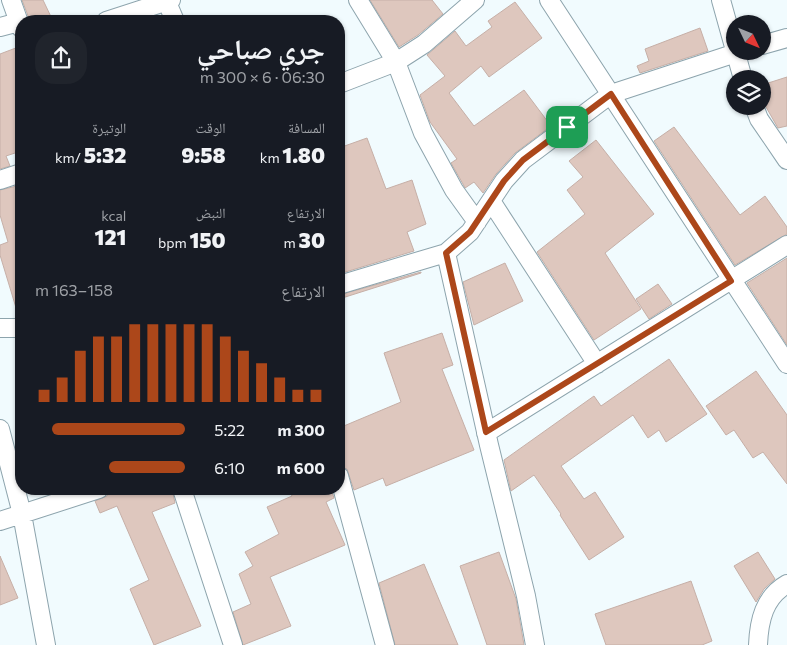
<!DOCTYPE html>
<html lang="ar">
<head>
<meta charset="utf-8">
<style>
	body { margin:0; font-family:Commissioner,"Noto Naskh Arabic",sans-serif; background:#20242c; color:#f1f3f6; direction:rtl; height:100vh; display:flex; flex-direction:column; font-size:19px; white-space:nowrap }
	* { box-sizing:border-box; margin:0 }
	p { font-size:16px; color:#9ea1a6 }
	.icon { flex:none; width:28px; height:28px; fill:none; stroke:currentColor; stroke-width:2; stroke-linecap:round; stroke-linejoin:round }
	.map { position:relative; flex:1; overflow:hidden; direction:ltr }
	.panel { position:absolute; left:15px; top:15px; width:330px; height:480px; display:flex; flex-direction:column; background:#171b24; border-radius:20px; box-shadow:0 1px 4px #0004; direction:rtl }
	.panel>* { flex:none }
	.needle { width:32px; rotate:133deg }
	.fabs { position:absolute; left:726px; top:15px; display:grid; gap:10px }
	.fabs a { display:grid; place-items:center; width:45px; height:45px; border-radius:50%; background:#171b24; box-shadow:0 1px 4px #0004; font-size:25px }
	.pin { position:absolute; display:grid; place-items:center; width:42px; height:42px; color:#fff; margin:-21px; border-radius:10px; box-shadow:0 2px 8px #0006 }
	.round { display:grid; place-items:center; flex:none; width:52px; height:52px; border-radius:20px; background:#20242c }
	.overview { display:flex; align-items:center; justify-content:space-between; height:85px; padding:0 20px }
	h1 { font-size:28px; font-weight:800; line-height:38px }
	.metrics { display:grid; grid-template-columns:repeat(3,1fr); gap:8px; height:85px; padding:5px 20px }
	.metrics div { display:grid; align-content:center }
	.metrics b { font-size:21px; font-weight:800 }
	.metrics small { font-size:14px; font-weight:400 }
	.metrics p { font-size:14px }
	.chart { height:140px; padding:10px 20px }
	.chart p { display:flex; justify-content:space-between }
	.chart svg { width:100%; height:90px; margin-top:5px; stroke:#ac471a; stroke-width:6 }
	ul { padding:0 20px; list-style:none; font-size:16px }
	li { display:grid; grid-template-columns:80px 60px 1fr; align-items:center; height:38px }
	li i { height:12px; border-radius:6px; background:#ac471a }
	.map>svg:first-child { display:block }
	.building { fill:#dec7be; stroke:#c6afa7 }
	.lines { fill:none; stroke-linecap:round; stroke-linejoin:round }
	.street-casing { stroke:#8da4ad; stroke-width:20 }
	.street { stroke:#fff; stroke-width:18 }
	.route-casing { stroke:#fff; stroke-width:10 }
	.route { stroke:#ac471a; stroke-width:6 }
</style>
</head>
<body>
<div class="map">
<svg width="787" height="645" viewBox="0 0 787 645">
	<rect width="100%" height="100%" fill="#f1fbfe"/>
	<path class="building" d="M22 0H43L53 21H30Z
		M370 0H432L443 14 418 35 399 47Z
		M515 2 542 38 489 77 481 66 449 93 474 126 524 90 551 126 515 153 496 174 483 193 474 182 465 188 463 184 451 163 457 159 430 122 420 95 445 76 427 55 455 31 466 46 492 27 488 21Z
		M700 28 708 51 640 73 637 66 649 61 645 49Z
		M21 46V151L6 156 10 166 0 169V54Z
		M787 77V126L778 128 762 100V85Z
		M674 127 740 215 765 196 787 227V234L735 265 654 141Z
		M367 138 386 189 412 180 426 224 407 232 414 251 339 274V148Z
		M596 140 654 214 605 253 641 309 594 340 537 252 585 214 567 190 583 177 569 161Z
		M17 186 21 197V310L17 311 0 255V245L8 242 0 215V190Z
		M787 258V345L747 283Z
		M505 263 523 301 474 325 463 282Z
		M421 272V273L339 299V295Z
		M658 284 672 304 649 319 636 299Z
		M442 333 453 365 442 369 474 450 386 486 383 478 354 490 347 469 339 466V428L401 402 384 353Z
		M669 359 707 414 666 442 659 430 648 438 633 415 561 466 584 499 595 492 624 537 589 560 560 515 561 514 534 475 511 491 504 460 594 396 601 406Z
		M756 371 787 415V484L763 452 753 458 734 430 726 435 706 406Z
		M109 489H172L175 503 152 512 201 626 154 645 130 589 149 580 117 506 100 513 95 501 107 496Z
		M289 489H331L334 498 326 502 345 545 270 577 291 626 243 645 233 612 251 604 239 574 253 566 245 552 279 534 267 507 292 496Z
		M499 552 516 599 524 645H487L460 566Z
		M758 552 775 579 764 589 756 602 734 566Z
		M0 556 18 598 0 605Z
		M424 564 458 645H395L379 583Z
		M691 581 712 641 702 645H606L595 614Z"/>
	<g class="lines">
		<defs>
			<path id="street" d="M11 0 21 28
				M166 0 175 21
				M358 0 396 62 423 133 454 190 477 222
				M549 0 787 364
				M721 0 743 79
				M106 21 171 0
				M0 27 19 22
				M762 45 787 38
				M339 84 396 62 424 44 475 0
				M754 106 759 119 787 160
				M0 180 21 173
				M491 201 597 364
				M446 253 489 445 526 596 535 645
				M339 285 446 253 470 232 504 181 523 160 611 94 742 51
				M0 328H21
				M0 429 22 514 46 645
				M486 433 787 245
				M339 476 385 645
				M182 489 233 645
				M0 521 99 489
				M758 645C759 621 764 597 787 584"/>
		</defs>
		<use href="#street" class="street-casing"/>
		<use href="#street" class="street"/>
	</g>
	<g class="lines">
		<defs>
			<path id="route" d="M611 94 731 281 486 432 446 253 470 232 504 181 523 160Z"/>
		</defs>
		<use href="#route" class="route-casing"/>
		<use href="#route" class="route"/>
	</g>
</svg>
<div class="fabs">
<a><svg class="needle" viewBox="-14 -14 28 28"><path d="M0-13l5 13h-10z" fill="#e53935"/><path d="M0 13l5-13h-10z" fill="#9ea1a6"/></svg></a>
<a><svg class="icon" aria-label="layers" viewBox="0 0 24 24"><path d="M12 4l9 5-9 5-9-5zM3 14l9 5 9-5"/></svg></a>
</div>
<div class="pin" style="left:567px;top:127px;background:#1e9e55"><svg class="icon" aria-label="arrive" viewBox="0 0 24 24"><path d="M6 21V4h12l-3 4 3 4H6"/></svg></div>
<section class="panel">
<div class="overview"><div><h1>جري صباحي</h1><p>06:30 · 6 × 300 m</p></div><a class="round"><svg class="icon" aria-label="share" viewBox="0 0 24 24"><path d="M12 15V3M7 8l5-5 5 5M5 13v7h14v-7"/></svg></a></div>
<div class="metrics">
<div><p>المسافة</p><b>1.80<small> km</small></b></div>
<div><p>الوقت</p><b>9:58</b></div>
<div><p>الوتيرة</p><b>5:32<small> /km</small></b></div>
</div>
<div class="metrics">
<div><p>الارتفاع</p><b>30<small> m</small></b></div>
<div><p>النبض</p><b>150<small> bpm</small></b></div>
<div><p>kcal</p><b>121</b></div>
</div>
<div class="chart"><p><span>الارتفاع</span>158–163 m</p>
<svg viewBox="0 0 160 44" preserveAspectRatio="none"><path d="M5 44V38M15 44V32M25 44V19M35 44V12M45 44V12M55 44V6M65 44V6M75 44V6M85 44V6M95 44V6M105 44V12M115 44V19M125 44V25M135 44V32M145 44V38M155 44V38"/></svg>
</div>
<ul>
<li><b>300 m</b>5:22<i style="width:89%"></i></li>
<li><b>600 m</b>6:10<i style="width:51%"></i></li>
</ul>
</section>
</div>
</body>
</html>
